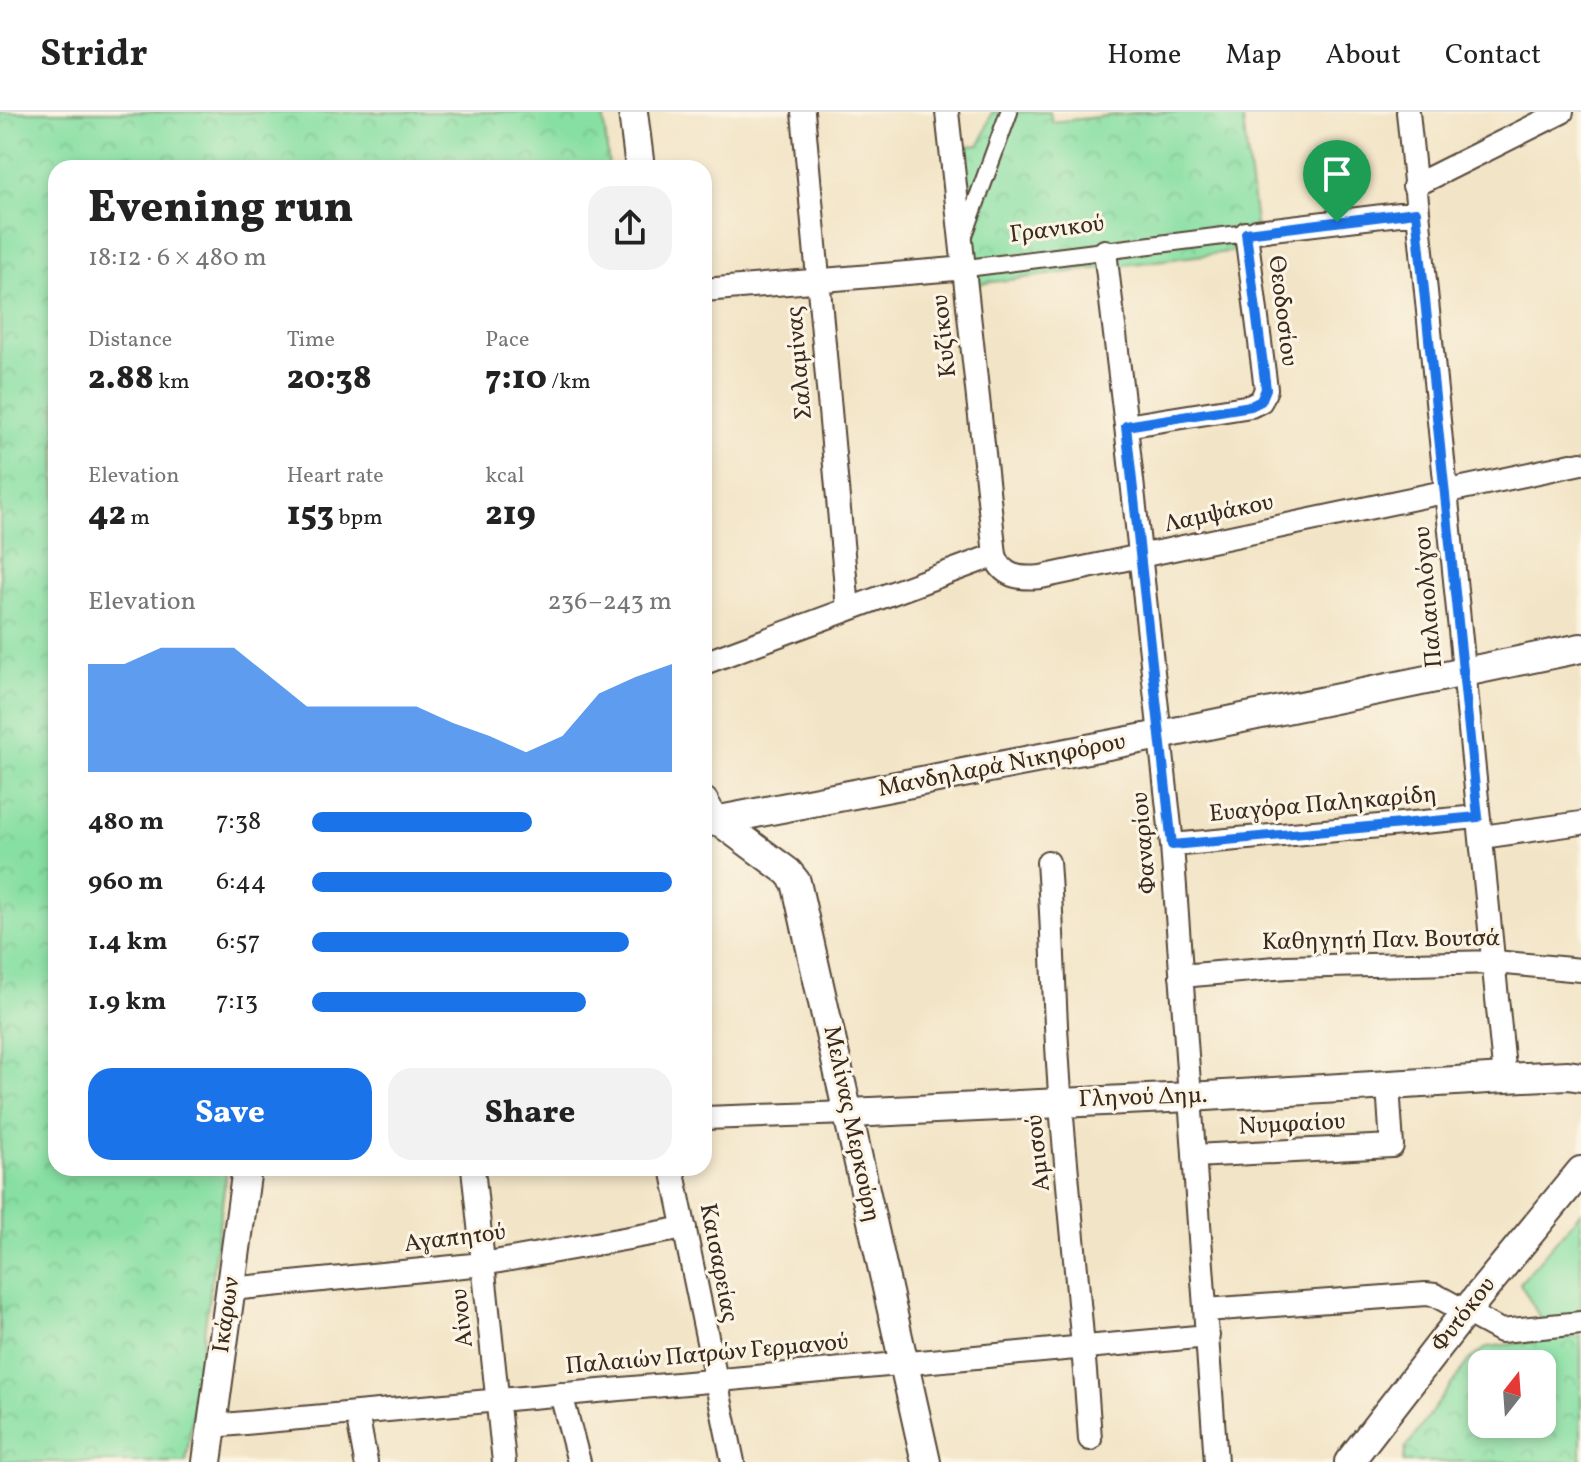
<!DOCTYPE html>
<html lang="en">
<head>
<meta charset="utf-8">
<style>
	body { margin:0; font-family:Vollkorn,serif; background:#f2f2f2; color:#222; height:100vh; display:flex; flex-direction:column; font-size:30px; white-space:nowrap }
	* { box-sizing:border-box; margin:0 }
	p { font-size:26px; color:#767676 }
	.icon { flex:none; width:44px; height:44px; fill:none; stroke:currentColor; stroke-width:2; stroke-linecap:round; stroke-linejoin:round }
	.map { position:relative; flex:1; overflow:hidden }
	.panel { position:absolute; left:48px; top:48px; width:664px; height:1016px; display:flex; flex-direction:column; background:#fff; border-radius:24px; box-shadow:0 4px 12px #0003 }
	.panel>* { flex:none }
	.needle { width:52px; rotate:17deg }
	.controls { position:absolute; left:1468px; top:1238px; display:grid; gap:16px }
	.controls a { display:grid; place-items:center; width:88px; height:88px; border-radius:16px; background:#fff; box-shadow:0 4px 12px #0003; font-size:40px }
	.pin { position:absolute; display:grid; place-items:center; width:68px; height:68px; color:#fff; margin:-82px -34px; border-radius:50% 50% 50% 0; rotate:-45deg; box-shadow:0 0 8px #0007 }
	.pin .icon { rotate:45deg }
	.round { display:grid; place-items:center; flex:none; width:84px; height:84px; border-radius:24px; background:#f2f2f2 }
	.summary { display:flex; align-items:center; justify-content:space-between; height:136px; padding:0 40px }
	h1 { font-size:44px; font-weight:800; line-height:60px }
	.figures { display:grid; grid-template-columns:repeat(3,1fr); gap:12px; height:136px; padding:8px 40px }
	.figures div { display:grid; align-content:center }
	.figures b { font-size:34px; font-weight:800 }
	.figures small { font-size:22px; font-weight:400 }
	.figures p { font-size:22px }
	.chart { height:224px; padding:16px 40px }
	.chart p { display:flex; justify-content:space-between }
	.chart svg { width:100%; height:144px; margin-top:8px; fill:#1a73e8; opacity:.7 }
	.action { display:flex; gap:16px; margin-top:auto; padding:16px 40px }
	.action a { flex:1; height:92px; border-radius:24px; background:#1a73e8; color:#fff; font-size:32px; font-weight:800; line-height:92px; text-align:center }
	.action a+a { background:#f2f2f2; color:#222 }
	ul { padding:0 40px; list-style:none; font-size:26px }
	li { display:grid; grid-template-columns:128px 96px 1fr; align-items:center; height:60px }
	li i { height:20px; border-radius:10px; background:#1a73e8 }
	header { display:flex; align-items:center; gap:48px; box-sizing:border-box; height:112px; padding:0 40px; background:#fff; border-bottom:2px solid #e0e0e0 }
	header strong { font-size:38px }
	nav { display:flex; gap:44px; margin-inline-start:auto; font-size:28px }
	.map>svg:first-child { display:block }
	.green { fill:#87dfa3; stroke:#618460; stroke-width:2 }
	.park { fill:url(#park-crowns); stroke:#618460; stroke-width:2; fill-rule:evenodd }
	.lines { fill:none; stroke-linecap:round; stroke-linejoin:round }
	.pedestrian-casing { stroke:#564637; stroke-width:20 }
	.minor-casing { stroke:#564637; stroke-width:26 }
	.tertiary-casing { stroke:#564637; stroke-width:32 }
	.pedestrian { stroke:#fff; stroke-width:16 }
	.minor { stroke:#fff; stroke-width:22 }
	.tertiary { stroke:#fff; stroke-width:28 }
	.route-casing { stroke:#fff; stroke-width:16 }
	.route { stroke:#1a73e8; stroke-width:10 }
	.labels { text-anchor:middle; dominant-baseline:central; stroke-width:6; stroke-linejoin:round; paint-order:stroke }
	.street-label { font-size:24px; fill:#3b2a1e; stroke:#fcf5e5 }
</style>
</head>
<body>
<header>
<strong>Stridr</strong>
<nav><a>Home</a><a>Map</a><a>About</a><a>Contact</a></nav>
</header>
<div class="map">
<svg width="1581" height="1350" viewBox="0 0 1581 1350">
	<defs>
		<pattern id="park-crowns" width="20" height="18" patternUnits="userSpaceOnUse" patternTransform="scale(2)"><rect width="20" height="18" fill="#87dfa3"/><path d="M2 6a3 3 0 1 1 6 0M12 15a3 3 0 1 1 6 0" fill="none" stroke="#75c08c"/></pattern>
	</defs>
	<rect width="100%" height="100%" fill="#fcf5e5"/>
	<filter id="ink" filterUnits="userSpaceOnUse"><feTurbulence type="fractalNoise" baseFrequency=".0125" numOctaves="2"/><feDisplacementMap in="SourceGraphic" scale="16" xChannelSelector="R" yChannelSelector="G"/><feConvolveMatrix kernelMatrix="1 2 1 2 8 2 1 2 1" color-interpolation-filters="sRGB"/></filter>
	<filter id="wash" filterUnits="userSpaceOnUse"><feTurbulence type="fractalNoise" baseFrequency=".006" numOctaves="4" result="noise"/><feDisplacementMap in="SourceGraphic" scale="32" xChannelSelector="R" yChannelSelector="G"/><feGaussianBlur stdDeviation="1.8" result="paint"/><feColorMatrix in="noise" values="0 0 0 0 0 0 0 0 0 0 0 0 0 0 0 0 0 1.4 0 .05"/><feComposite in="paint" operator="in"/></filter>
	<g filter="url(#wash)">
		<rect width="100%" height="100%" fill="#f2e4c6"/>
		<path class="green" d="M1581 1100V1207L1543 1211 1520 1171Z"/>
		<path class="park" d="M0 0H603L609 56H56V1056H227L186 1350H0Z
			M992 0H1050L1052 10 1143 0H1242L1259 136 969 173 954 35 980 33Z
			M1581 1224V1350H1403L1406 1336 1469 1248 1487 1235ZM1542 1252V1312H1482V1252Z"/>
	</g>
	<g filter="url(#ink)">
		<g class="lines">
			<defs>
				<path id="pedestrian" d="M963 126 1009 0
					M967 156 1255 120"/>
				<path id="minor" d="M803 0 848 497
					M947 0 995 443
					M1408 0 1505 966
					M1414 74 1562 0
					M1257 119 1416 100
					M1105 139 1126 314 1172 733 1216 1350
					M704 178 967 156
					M1126 314 1251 294 1261 289 1266 277 1246 121
					M704 551 995 443C1002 465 1019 467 1041 465L1581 351
					M1482 725 1581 711
					M1172 733 1478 705
					M1048 750C1054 831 1054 912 1061 993 1070 1105 1083 1216 1090 1327
					M1181 864 1287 855 1495 850 1581 858
					M704 1006 849 1001
					M1194 1044 1392 1034 1388 973
					M473 1056 504 1350
					M672 1056 733 1350
					M231 1177 483 1152 685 1116
					M1206 1198 1426 1182 1435 1183 1501 1219 1581 1211
					M561 1282 579 1350
					M357 1301 366 1350
					M212 1314 1208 1224"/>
				<path id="tertiary" d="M633 0 640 56
					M704 690 711 703 788 760 796 770 926 1350
					M704 711 1160 623 1581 536
					M849 1001 1190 985 1505 966 1568 963 1581 965
					M207 1350 247 1056
					M1349 1350 1466 1199 1581 1059"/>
			</defs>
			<use href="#pedestrian" class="pedestrian-casing"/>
			<use href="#minor" class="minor-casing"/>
			<use href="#tertiary" class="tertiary-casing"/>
			<use href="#pedestrian" class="pedestrian"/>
			<use href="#minor" class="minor"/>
			<use href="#tertiary" class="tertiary"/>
		</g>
	</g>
	<g class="lines" filter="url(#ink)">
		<defs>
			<path id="route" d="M1416 100 1478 705 1172 733 1126 314 1251 294 1261 289 1266 277 1246 121Z"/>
		</defs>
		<use href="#route" class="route-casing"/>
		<use href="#route" class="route"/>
	</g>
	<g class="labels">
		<g class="street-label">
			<text transform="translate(1057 118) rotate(-7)">Γρανικού</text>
			<text transform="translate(1282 199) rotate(83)">Θεοδοσίου</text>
			<text transform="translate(945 224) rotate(-96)">Κυζίκου</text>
			<text transform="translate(800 251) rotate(-95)">Σαλαμίνας</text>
			<text transform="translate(1219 402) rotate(-12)">Λαμψάκου</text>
			<text transform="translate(1429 485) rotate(-95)">Παλαιολόγου</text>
			<text transform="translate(1002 654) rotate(-11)">Μανδηλαρά Νικηφόρου</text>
			<text transform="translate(1323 693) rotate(-5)">Ευαγόρα Παληκαρίδη</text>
			<text transform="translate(1145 731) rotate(-95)">Φαναρίου</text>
			<text transform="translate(1381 829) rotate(-1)">Καθηγητή Παν. Βουτσά</text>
			<text transform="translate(1143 986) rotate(-2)">Γληνού Δημ.</text>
			<text transform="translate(851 1012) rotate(78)">Μελίνας Μερκούρη</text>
			<text transform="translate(1292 1013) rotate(-3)">Νυμφαίου</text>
			<text transform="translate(1039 1041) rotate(-96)">Αμισού</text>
			<text transform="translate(455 1127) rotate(-7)">Αγαπητού</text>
			<text transform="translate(718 1151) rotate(79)">Καισαρείας</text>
			<text transform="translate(227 1203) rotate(-82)">Ικάρων</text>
			<text transform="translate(1464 1203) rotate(-52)">Φυτόκου</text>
			<text transform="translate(463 1206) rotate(-96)">Αίνου</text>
			<text transform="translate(707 1243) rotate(-5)">Παλαιών Πατρών Γερμανού</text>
		</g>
	</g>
</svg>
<div class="controls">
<a><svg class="needle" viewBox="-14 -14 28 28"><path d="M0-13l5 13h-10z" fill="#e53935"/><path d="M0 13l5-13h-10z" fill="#767676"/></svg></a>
</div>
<div class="pin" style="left:1337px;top:110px;background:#1e9e55"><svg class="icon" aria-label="arrive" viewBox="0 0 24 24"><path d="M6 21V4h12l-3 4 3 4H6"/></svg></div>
<section class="panel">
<div class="summary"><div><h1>Evening run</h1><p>18:12 · 6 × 480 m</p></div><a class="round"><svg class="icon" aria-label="share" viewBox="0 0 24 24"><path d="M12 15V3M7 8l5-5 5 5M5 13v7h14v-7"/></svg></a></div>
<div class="figures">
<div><p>Distance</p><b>2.88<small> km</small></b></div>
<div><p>Time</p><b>20:38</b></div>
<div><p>Pace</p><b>7:10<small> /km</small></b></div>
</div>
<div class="figures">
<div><p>Elevation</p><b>42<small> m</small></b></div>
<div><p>Heart rate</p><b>153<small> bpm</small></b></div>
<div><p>kcal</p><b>219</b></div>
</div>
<div class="chart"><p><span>Elevation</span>236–243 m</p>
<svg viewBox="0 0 160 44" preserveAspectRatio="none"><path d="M0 44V11L10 11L20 6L30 6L40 6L50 15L60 24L70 24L80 24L90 24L100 29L110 33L120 38L130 33L140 20L150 15L160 11V44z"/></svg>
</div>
<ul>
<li><b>480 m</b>7:38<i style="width:61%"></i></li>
<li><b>960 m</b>6:44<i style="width:100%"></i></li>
<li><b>1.4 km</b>6:57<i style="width:88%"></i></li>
<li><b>1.9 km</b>7:13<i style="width:76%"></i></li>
</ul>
<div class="action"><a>Save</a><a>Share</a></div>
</section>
</div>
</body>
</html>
